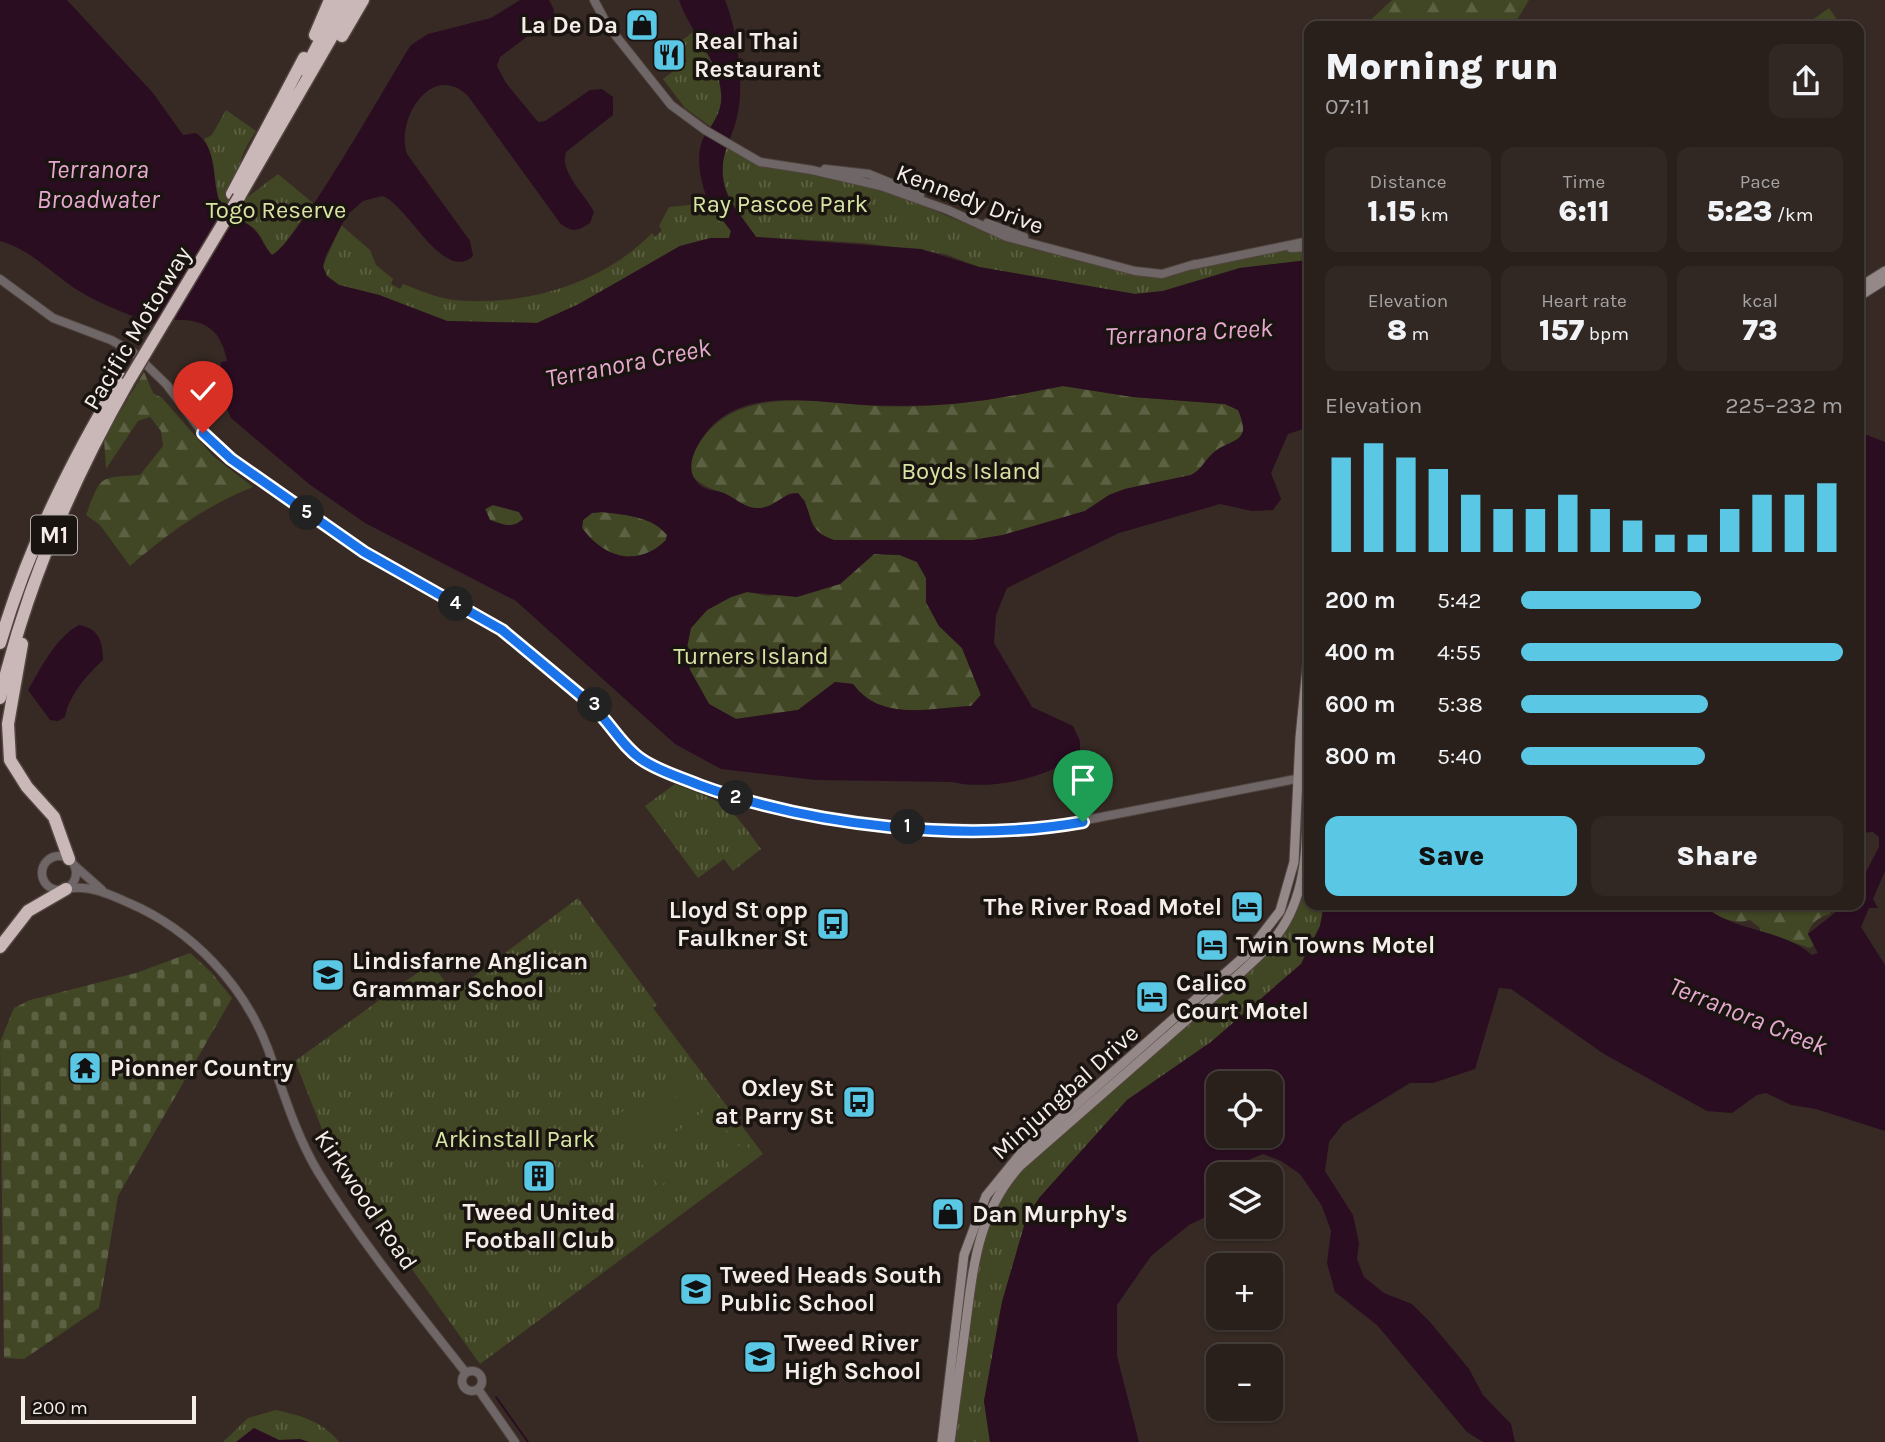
<!DOCTYPE html>
<html lang="en">
<head>
<meta charset="utf-8">
<style>
	body { margin:0; font-family:Karla,sans-serif; background:#312824; color:#f1f3f6; height:100vh; display:flex; flex-direction:column; font-size:26px; white-space:nowrap }
	* { box-sizing:border-box; margin:0 }
	p { font-size:23px; color:#a5a3a3 }
	.icon { flex:none; width:38px; height:38px; fill:none; stroke:currentColor; stroke-width:2; stroke-linecap:round; stroke-linejoin:round }
	.map { position:relative; flex:1; overflow:hidden }
	.drawer { position:absolute; left:1304px; top:21px; width:560px; height:889px; display:flex; flex-direction:column; background:#29201b; border-radius:14px; box-shadow:0 2px 5px #0004,0 0 0 2px #453e3a }
	.drawer>* { flex:none }
	.tools { position:absolute; left:1206px; top:1071px; display:grid; gap:14px }
	.tools a { display:grid; place-items:center; width:77px; height:77px; border-radius:14px; background:#29201b; box-shadow:0 2px 5px #0004,0 0 0 2px #453e3a; font-size:35px }
	.scale { position:absolute; left:21px; bottom:18px; width:175px; box-sizing:border-box; padding-left:7px; border:4px solid #f5ede8; border-top:0; font-size:19px; line-height:24px; white-space:nowrap; color:#f5ede8; -webkit-text-stroke:5px #1a1411; paint-order:stroke }
	.pin { position:absolute; display:grid; place-items:center; width:60px; height:60px; color:#fff; margin:-72px -30px; border-radius:50% 50% 50% 0; rotate:-45deg; box-shadow:0 0 7px #0007 }
	.pin .icon { rotate:45deg }
	.km { position:absolute; width:35px; height:35px; margin:-18px; border-radius:50%; background:#222; color:#fff; font-size:19px; line-height:35px; text-align:center }
	.round { display:grid; place-items:center; flex:none; width:74px; height:74px; border-radius:14px; background:#312824 }
	.head { display:flex; align-items:center; justify-content:space-between; height:119px; padding:0 21px }
	h1 { font-size:38px; font-weight:800; line-height:52px }
	.stats { display:grid; grid-template-columns:repeat(3,1fr); gap:10px; height:119px; padding:7px 21px }
	.stats div { display:grid; align-content:center; border-radius:14px; background:#312824; text-align:center }
	.stats b { font-size:30px; font-weight:800 }
	.stats small { font-size:19px; font-weight:400 }
	.stats p { font-size:19px }
	.chart { height:196px; padding:14px 21px }
	.chart p { display:flex; justify-content:space-between }
	.chart svg { width:100%; height:126px; margin-top:7px; stroke:#5ac8e5; stroke-width:6 }
	.primary-button { display:flex; gap:14px; margin-top:auto; padding:14px 21px }
	.primary-button a { flex:1; height:80px; border-radius:14px; background:#5ac8e5; color:#111; font-size:28px; font-weight:800; line-height:80px; text-align:center }
	.primary-button a+a { background:#312824; color:#f1f3f6 }
	ul { padding:0 21px; list-style:none; font-size:23px }
	li { display:grid; grid-template-columns:112px 84px 1fr; align-items:center; height:52px }
	li i { height:18px; border-radius:9px; background:#5ac8e5 }
	.map>svg:first-child { display:block }
	.forest { fill:url(#forest-firs) }
	.cemetery { fill:url(#cemetery-stones) }
	.park { fill:url(#park-tufts) }
	.pitch { fill:#414624 }
	.water { fill:#2a0d21; fill-rule:evenodd }
	.lines { fill:none; stroke-linecap:round; stroke-linejoin:round }
	.stream { stroke:#2a0d21; stroke-width:2 }
	.tertiary-casing { stroke:#52453f; stroke-width:10 }
	.secondary-casing { stroke:#52453f; stroke-width:11 }
	.motorway-casing { stroke:#52453f; stroke-width:15 }
	.tertiary { stroke:#6f6767; stroke-width:8 }
	.secondary { stroke:#948888; stroke-width:9 }
	.motorway { stroke:#cab7b8; stroke-width:12 }
	.motorway-bridge-casing { stroke:#52453f; stroke-width:15; stroke-linecap:butt }
	.motorway-bridge { stroke:#cab7b8; stroke-width:12 }
	.route-casing { stroke:#fff; stroke-width:14 }
	.route { stroke:#1a73e8; stroke-width:9 }
	.labels { text-anchor:middle; dominant-baseline:central; stroke-width:7; stroke-linejoin:round; paint-order:stroke }
	.shield { fill:#1a1411; stroke:#b3aca8; stroke-width:2 }
	.shield-label { font-size:23px; font-weight:bold; fill:#f5ede8 }
	.poi-label { font-size:24px; font-weight:bold; fill:#f5ede8; stroke:#1a1411; text-anchor:start }
	.street-label { font-size:24px; fill:#f5ede8; stroke:#1a1411 }
	.park-label { font-size:24px; fill:#d8e4a2; stroke:#1a1411 }
	.water-label { font-size:26px; font-style:italic; fill:#e6a8ce; stroke:#1a1411 }
</style>
</head>
<body>
<div class="map">
<svg width="1885" height="1442" viewBox="0 0 1885 1442">
	<defs>
		<pattern id="forest-firs" width="22" height="20" patternUnits="userSpaceOnUse" patternTransform="scale(1.75)"><rect width="22" height="20" fill="#414624"/><path d="M5 1l3.5 6h-7zM16 11l3.5 6h-7z" fill="#5d6144"/></pattern>
		<pattern id="cemetery-stones" width="16" height="16" patternUnits="userSpaceOnUse" patternTransform="scale(1.75)"><rect width="16" height="16" fill="#414624"/><path d="M2 7V4a2 2 0 0 1 4 0v3zM10 15v-3a2 2 0 0 1 4 0v3z" fill="#5d6144"/></pattern>
		<pattern id="park-tufts" width="24" height="20" patternUnits="userSpaceOnUse" patternTransform="scale(1.75)"><rect width="24" height="20" fill="#414624"/><path d="M3 7l-1-3M5 7V3M7 7l1-3M15 17l-1-3M17 17v-4M19 17l1-3" fill="none" stroke="#5d6144"/></pattern>
	</defs>
	<rect width="100%" height="100%" fill="#372a24"/>
	<path class="forest" d="M1392 0H1529L1513 26H1364Z
		M144 372 153 393 162 398 213 456 253 487C207 505 167 534 130 566L100 525 86 515C102 475 97 478 140 475L163 446 161 431 150 417 138 421 106 469 104 439Z
		M1063 386 1133 397 1225 404 1238 410C1254 446 1229 437 1211 455 1203 463 1201 470 1191 475L1125 489 1109 495 1085 511 1003 535 973 540H834C813 533 810 521 805 500L790 493C781 499 772 507 762 508 745 510 737 498 723 493 706 487 682 479 693 455 723 388 803 399 862 405 886 407 913 407 937 405 979 403 1021 394 1063 386Z
		M493 505 519 512 524 519C512 529 504 525 490 520L485 509Z
		M602 512C625 515 652 516 667 535L666 540C638 568 604 558 582 528L583 520 592 513Z
		M874 554 899 555 917 562 926 578V602L939 626 962 648 981 695 971 706C928 708 881 722 853 684L835 682 798 710 736 719 709 704 690 670 686 652 691 628 707 610 731 597 747 592 768 596 840 584Z
		M1703 905H1827L1831 910 1830 914C1819 917 1811 922 1808 934L1814 945 1810 948 1761 932 1759 927 1750 920C1732 925 1716 917 1703 905Z"/>
	<path class="cemetery" d="M190 953 211 972 232 998 118 1196 99 1308 24 1359 4 1358 0 1042 14 1008 30 1000 136 973Z"/>
	<path class="park" d="M693 32C712 64 737 90 711 127L685 108 663 79 687 61 676 45Z
		M226 110 256 131C239 157 234 170 245 199L278 174 313 203 279 252 272 255C264 246 263 236 253 228 244 220 228 219 222 207 209 186 217 160 204 139L212 135Z
		M725 146 768 168 829 175 877 187 1018 245 1143 277H1160L1269 251 1309 249V260L1240 268 1163 291 1135 294 979 267 945 254 863 243 756 237C734 203 716 192 725 146Z
		M709 203 731 231 729 238H711L680 246 579 304 537 323 447 321 379 295 339 285 326 276 323 266 341 225 370 250 376 265 393 279 391 284 400 289 403 284C419 290 437 298 454 300 523 307 603 284 652 233L655 237 662 230 659 226 669 207Z
		M675 784C726 803 730 805 761 849L733 871 724 859 698 878 645 806Z
		M1309 873V905H1324L1320 926 1301 964 1211 1042 1127 1100 1040 1197 1027 1216 1002 1302 984 1401 990 1442H954L979 1252 990 1214 1015 1177 1271 952C1289 927 1303 905 1309 873Z
		M578 898 657 1005 653 1008 763 1154 480 1364 335 1162 295 1061 431 963 453 992Z
		M276 1410C302 1416 322 1421 339 1442H223L248 1418Z"/>
	<path class="pitch" d="M1829 8 1841 26H1804Z
		M686 1064 694 1075 673 1090 665 1080Z
		M695 1077 703 1088 682 1104 674 1093Z
		M705 1090 713 1101 692 1116 684 1106Z
		M667 1098 675 1108 655 1124 647 1114Z
		M714 1103 722 1114 701 1129 694 1119Z
		M631 1105 639 1115 618 1131 610 1121Z
		M677 1111 685 1121 665 1137 657 1127Z
		M724 1116 732 1127 711 1143 703 1132Z
		M640 1118 648 1128 628 1144 620 1134Z
		M687 1124 695 1134 674 1150 666 1139Z
		M650 1130 658 1141 637 1157 629 1146Z
		M734 1130 742 1140 721 1156 713 1145Z
		M744 1142 752 1153 731 1168 723 1158Z
		M662 1147 670 1157 649 1173 641 1162Z
		M672 1161 680 1171 659 1187 652 1176Z
		M682 1174 690 1184 669 1200 661 1189Z"/>
	<path class="water" d="M0 0H67L153 93 183 135 196 133C219 150 211 179 220 203 224 216 239 218 249 225 261 233 262 245 272 255 297 244 389 79 411 45L428 34 491 18 520 0H549L554 10 553 17 500 57 497 66 506 83 538 122 545 121 590 90 602 89 613 97V115L566 152C559 172 585 194 594 212L590 223C578 231 572 233 560 223L468 96C431 60 395 121 407 154L470 241 473 256C443 284 407 203 382 196L363 201 347 215 326 255 323 266 327 276 339 285 379 295 447 321 537 323 579 304 680 246 711 238H729L731 231C725 222 716 215 711 206 701 189 694 154 704 137 713 123 723 111 721 93 719 58 690 33 679 0H725C737 29 745 86 737 117 732 139 720 154 723 178 725 201 744 219 756 237L921 249 979 267 1135 294 1163 291 1240 268 1309 260V427L1288 434 1271 473 1281 499 1273 510 1252 511 1220 504 1119 533 1007 588 996 615 994 643 1032 707 1073 726 1080 741V753C1049 778 990 791 952 782L815 780 721 769 675 744 516 601 365 523 309 484 231 418 214 379 220 373 221 362 227 361C221 328 203 318 170 320 160 321 153 325 144 321 121 311 97 303 76 289 51 273 30 249 0 241ZM1063 386 1133 397 1225 404 1238 410C1254 446 1229 437 1211 455 1203 463 1201 470 1191 475L1125 489 1109 495 1085 511 1003 535 973 540H834C803 530 816 513 798 493 783 493 774 508 759 508 746 509 737 500 726 494 718 490 708 491 701 486 678 469 701 436 716 422 755 388 820 403 866 405 889 406 913 406 936 405 979 403 1021 394 1063 386ZM493 505 519 512 523 519C512 529 504 525 490 520L485 509ZM602 512C625 515 652 516 667 535L666 540C638 568 604 558 582 528L583 520 592 513ZM874 554 900 555 917 562 926 578V602L939 626 962 648 981 695 971 706C929 708 881 722 853 684L835 682 798 710 736 719 709 704 690 670 686 652 691 628 707 610 731 597 747 592 797 597 840 584Z
		M1859 432 1885 442V871L1873 899 1878 908H1869L1861 927 1885 965V1131L1816 1109 1791 1105 1766 1093 1757 1095 1732 1113 1707 1111 1604 1054 1511 989 1499 988 1475 1069 1433 1083H1410L1343 1124 1329 1142 1325 1171 1353 1215 1359 1243 1357 1259 1364 1277 1384 1293 1412 1304 1430 1322 1469 1369 1483 1395 1511 1424 1515 1442H1483L1467 1432 1377 1325 1335 1292 1327 1263 1331 1231 1322 1206 1300 1174 1281 1161 1263 1154 1246 1161 1231 1174H1218V1211L1189 1225 1151 1256 1117 1305V1356L1139 1442H990L984 1401 1002 1302 1027 1216 1040 1197 1127 1100 1211 1042 1301 964 1320 926 1324 905H1703C1732 932 1782 928 1812 955L1818 953 1808 934 1845 905H1858L1859 885 1879 847V837L1873 832 1859 833ZM1218 1083H1270V1136H1218Z
		M79 625C99 628 103 642 103 660 87 675 69 695 65 717L58 721 50 720 28 690C41 668 56 637 79 625Z
		M254 1428 279 1440 300 1439 309 1442H236Z"/>
	<g class="lines">
		<path class="stream" d="M496 1397 528 1442"/>
		<defs>
			<path id="tertiary" d="M594 0 608 26 671 105 705 130 760 162 812 170 881 186 948 210 1007 237 1135 271 1162 274 1195 264
				M825 169 869 174 920 195
				M987 223 1024 237
				M1291 248 1309 247
				M1193 265 1309 241
				M0 279 53 318 111 340 133 352 167 385 203 433 231 459 383 564 502 630 586 700
				M594 708 638 756 681 778 767 807 902 827 1035 830 1306 777
				M42 873a17 17 0 1 1 34 0a17 17 0 1 1-34 0Z
				M75 866 102 890
				M68 889C88 884 111 895 129 903 192 930 244 985 268 1049 283 1091 295 1133 318 1172 361 1242 415 1308 466 1373
				M462 1381a10 10 0 1 1 20 0a10 10 0 1 1-20 0Z
				M478 1389 515 1442"/>
			<path id="secondary" d="M1858 288 1885 271
				M1858 297 1885 280
				M942 1442 964 1255 986 1196 1021 1153 1246 955 1280 911 1294 862 1300 738 1309 647
				M950 1442C955 1405 960 1367 965 1330 973 1269 977 1212 1021 1165L1229 983C1248 966 1268 950 1282 928 1317 874 1303 803 1309 742"/>
			<path id="motorway" d="M315 35 330 0
				M342 36 363 0
				M305 70 341 0
				M232 194 304 58
				M239 197 353 0
				M0 643C28 548 70 463 121 378
				M22 644 8 724 10 760 27 787 54 817 69 859
				M0 698C26 587 72 480 128 382
				M0 947 28 911 66 889"/>
		</defs>
		<use href="#tertiary" class="tertiary-casing"/>
		<use href="#secondary" class="secondary-casing"/>
		<use href="#motorway" class="motorway-casing"/>
		<use href="#tertiary" class="tertiary"/>
		<use href="#secondary" class="secondary"/>
		<use href="#motorway" class="motorway"/>
		<defs>
			<path id="motorway-bridge" d="M128 382 239 197"/>
		</defs>
		<use href="#motorway-bridge" class="motorway-bridge-casing"/>
		<use href="#motorway-bridge" class="motorway-bridge"/>
	</g>
	<g class="lines">
		<defs>
			<path id="route" d="M203 433 231 459 364 552 502 630 586 700 594 701V708C611 724 622 746 641 759 658 771 680 777 699 785 811 826 965 843 1083 822"/>
		</defs>
		<use href="#route" class="route-casing"/>
		<use href="#route" class="route"/>
	</g>
	<defs>
		<symbol id="shop-square" viewBox="-11 -11 22 22"><rect x="-9" y="-9" width="18" height="18" rx="4" fill="#5ac8e5" stroke="#1a1411"/><path d="M-5-2.5h2.3a2.7 3.5 0 0 1 5.4 0H5L5.5 6h-11ZM-1.5-2.5h3a1.5 2.3 0 0 0-3 0Z" fill="#111"/></symbol>
		<symbol id="restaurant-square" viewBox="-11 -11 22 22"><rect x="-9" y="-9" width="18" height="18" rx="4" fill="#5ac8e5" stroke="#1a1411"/><path d="M-5-6h1v4h1v-4h1v4h1v-4h1v5L-1.5 .5V6h-2V.5L-5-1ZM5-6V6H3V1.5H1.5Q1.5-4 5-6Z" fill="#111"/></symbol>
		<symbol id="hotel-square" viewBox="-11 -11 22 22"><rect x="-9" y="-9" width="18" height="18" rx="4" fill="#5ac8e5" stroke="#1a1411"/><path d="M-6-4.5h1.5V1H6V5H4.5V3h-9V5H-6ZM-4 0a1.8 1.8 0 1 1 3.6 0ZM.5 0V-2.5h3Q6-2.5 6 0Z" fill="#111"/></symbol>
		<symbol id="bus-square" viewBox="-11 -11 22 22"><rect x="-9" y="-9" width="18" height="18" rx="4" fill="#5ac8e5" stroke="#1a1411"/><path d="M-5-6H5V4H4V6H2V4H-2V6H-4V4H-5ZM-3.5-4V0h7V-4ZM-3.5 1.2v1.5H-2V1.2ZM2 1.2v1.5H3.5V1.2Z" fill="#111"/></symbol>
		<symbol id="school-square" viewBox="-11 -11 22 22"><rect x="-9" y="-9" width="18" height="18" rx="4" fill="#5ac8e5" stroke="#1a1411"/><path d="M0-5L7-2L0 1L-7-2ZM-4 1L0 2.5L4 1V4Q0 6-4 4Z" fill="#111"/></symbol>
		<symbol id="temple-square" viewBox="-11 -11 22 22"><rect x="-9" y="-9" width="18" height="18" rx="4" fill="#5ac8e5" stroke="#1a1411"/><path d="M0-6L5-2H3V0L6.5 2.5H4V6H1.5V3h-3V6H-4V2.5H-6.5L-3 0V-2H-5Z" fill="#111"/></symbol>
		<symbol id="building-square" viewBox="-11 -11 22 22"><rect x="-9" y="-9" width="18" height="18" rx="4" fill="#5ac8e5" stroke="#1a1411"/><path d="M-4-6H4V6H1V3H-1V6H-4ZM-2.5-4.3h1.7v1.8h-1.7ZM.8-4.3h1.7v1.8H.8ZM-2.5-1h1.7V.8h-1.7ZM.8-1h1.7V.8H.8Z" fill="#111"/></symbol>
	</defs>
	<g fill-rule="evenodd">
		<use href="#shop-square" x="623" y="6" width="38" height="38"/>
		<use href="#restaurant-square" x="650" y="36" width="38" height="38"/>
		<use href="#hotel-square" x="1228" y="888" width="38" height="38"/>
		<use href="#bus-square" x="814" y="905" width="38" height="38"/>
		<use href="#hotel-square" x="1193" y="926" width="38" height="38"/>
		<use href="#school-square" x="309" y="956" width="38" height="38"/>
		<use href="#hotel-square" x="1133" y="978" width="38" height="38"/>
		<use href="#temple-square" x="66" y="1049" width="38" height="38"/>
		<use href="#bus-square" x="840" y="1083" width="38" height="38"/>
		<use href="#building-square" x="520" y="1157" width="38" height="38"/>
		<use href="#shop-square" x="929" y="1195" width="38" height="38"/>
		<use href="#school-square" x="677" y="1270" width="38" height="38"/>
		<use href="#school-square" x="741" y="1338" width="38" height="38"/>
	</g>
	<g class="labels">
		<rect class="shield" x="31" y="515.5" width="46" height="39" rx="5"/>
		<g class="shield-label">
			<text x="54" y="535">M1</text>
		</g>
		<g class="poi-label">
			<text x="618" y="25" text-anchor="end">La De Da</text>
			<text x="694" y="41">Real Thai<tspan x="694" dy="28">Restaurant</tspan></text>
			<text x="1222" y="907" text-anchor="end">The River Road Motel</text>
			<text x="808" y="910" text-anchor="end">Lloyd St opp<tspan x="808" dy="28">Faulkner St</tspan></text>
			<text x="1236" y="945">Twin Towns Motel</text>
			<text x="352" y="961">Lindisfarne Anglican<tspan x="352" dy="28">Grammar School</tspan></text>
			<text x="1176" y="983">Calico<tspan x="1176" dy="28">Court Motel</tspan></text>
			<text x="110" y="1068">Pionner Country</text>
			<text x="834" y="1088" text-anchor="end">Oxley St<tspan x="834" dy="28">at Parry St</tspan></text>
			<text x="539" y="1212" text-anchor="middle">Tweed United<tspan x="539" dy="28">Football Club</tspan></text>
			<text x="972" y="1214">Dan Murphy's</text>
			<text x="720" y="1275">Tweed Heads South<tspan x="720" dy="28">Public School</tspan></text>
			<text x="784" y="1343">Tweed River<tspan x="784" dy="28">High School</tspan></text>
		</g>
		<g class="street-label">
			<text transform="translate(970 199) rotate(21)">Kennedy Drive</text>
			<text transform="translate(137 328) rotate(-59)">Pacific Motorway</text>
			<text transform="translate(1065 1092) rotate(-42)">Minjungbal Drive</text>
			<text transform="translate(366 1200) rotate(56)">Kirkwood Road</text>
		</g>
		<g class="park-label">
			<text x="780" y="204">Ray Pascoe Park</text>
			<text x="276" y="210">Togo Reserve</text>
			<text x="971" y="471">Boyds Island</text>
			<text x="751" y="656">Turners Island</text>
			<text x="515" y="1139">Arkinstall Park</text>
		</g>
		<g class="water-label">
			<text x="98" y="169">Terranora<tspan x="98" dy="30">Broadwater</tspan></text>
			<text transform="translate(1189 332) rotate(-3)">Terranora Creek</text>
			<text transform="translate(628 363) rotate(-11)">Terranora Creek</text>
			<text transform="translate(1748 1016) rotate(22)">Terranora Creek</text>
		</g>
	</g>
</svg>
<div class="tools">
<a><svg class="icon" aria-label="locate" viewBox="0 0 24 24"><circle cx="12" cy="12" r="6"/><path d="M12 2v4M12 18v4M2 12h4M18 12h4"/></svg></a>
<a><svg class="icon" aria-label="layers" viewBox="0 0 24 24"><path d="M12 4l9 5-9 5-9-5zM3 14l9 5 9-5"/></svg></a>
<a>+</a>
<a>−</a>
</div>
<div class="scale">200 m</div>
<div class="pin" style="left:1083px;top:822px;background:#1e9e55"><svg class="icon" aria-label="arrive" viewBox="0 0 24 24"><path d="M6 21V4h12l-3 4 3 4H6"/></svg></div>
<div class="pin" style="left:203px;top:433px;background:#d93025"><svg class="icon" aria-label="check" viewBox="0 0 24 24"><path d="M5 12l5 5 9-10"/></svg></div>
<b class="km" style="left:908px;top:827px">1</b>
<b class="km" style="left:736px;top:798px">2</b>
<b class="km" style="left:595px;top:705px">3</b>
<b class="km" style="left:456px;top:604px">4</b>
<b class="km" style="left:307px;top:513px">5</b>
<section class="drawer">
<div class="head"><div><h1>Morning run</h1><p>07:11</p></div><a class="round"><svg class="icon" aria-label="share" viewBox="0 0 24 24"><path d="M12 15V3M7 8l5-5 5 5M5 13v7h14v-7"/></svg></a></div>
<div class="stats">
<div><p>Distance</p><b>1.15<small> km</small></b></div>
<div><p>Time</p><b>6:11</b></div>
<div><p>Pace</p><b>5:23<small> /km</small></b></div>
</div>
<div class="stats">
<div><p>Elevation</p><b>8<small> m</small></b></div>
<div><p>Heart rate</p><b>157<small> bpm</small></b></div>
<div><p>kcal</p><b>73</b></div>
</div>
<div class="chart"><p><span>Elevation</span>225–232 m</p>
<svg viewBox="0 0 160 44" preserveAspectRatio="none"><path d="M5 44V11M15 44V6M25 44V11M35 44V15M45 44V24M55 44V29M65 44V29M75 44V24M85 44V29M95 44V33M105 44V38M115 44V38M125 44V29M135 44V24M145 44V24M155 44V20"/></svg>
</div>
<ul>
<li><b>200 m</b>5:42<i style="width:56%"></i></li>
<li><b>400 m</b>4:55<i style="width:100%"></i></li>
<li><b>600 m</b>5:38<i style="width:58%"></i></li>
<li><b>800 m</b>5:40<i style="width:57%"></i></li>
</ul>
<div class="primary-button"><a>Save</a><a>Share</a></div>
</section>
</div>
</body>
</html>
